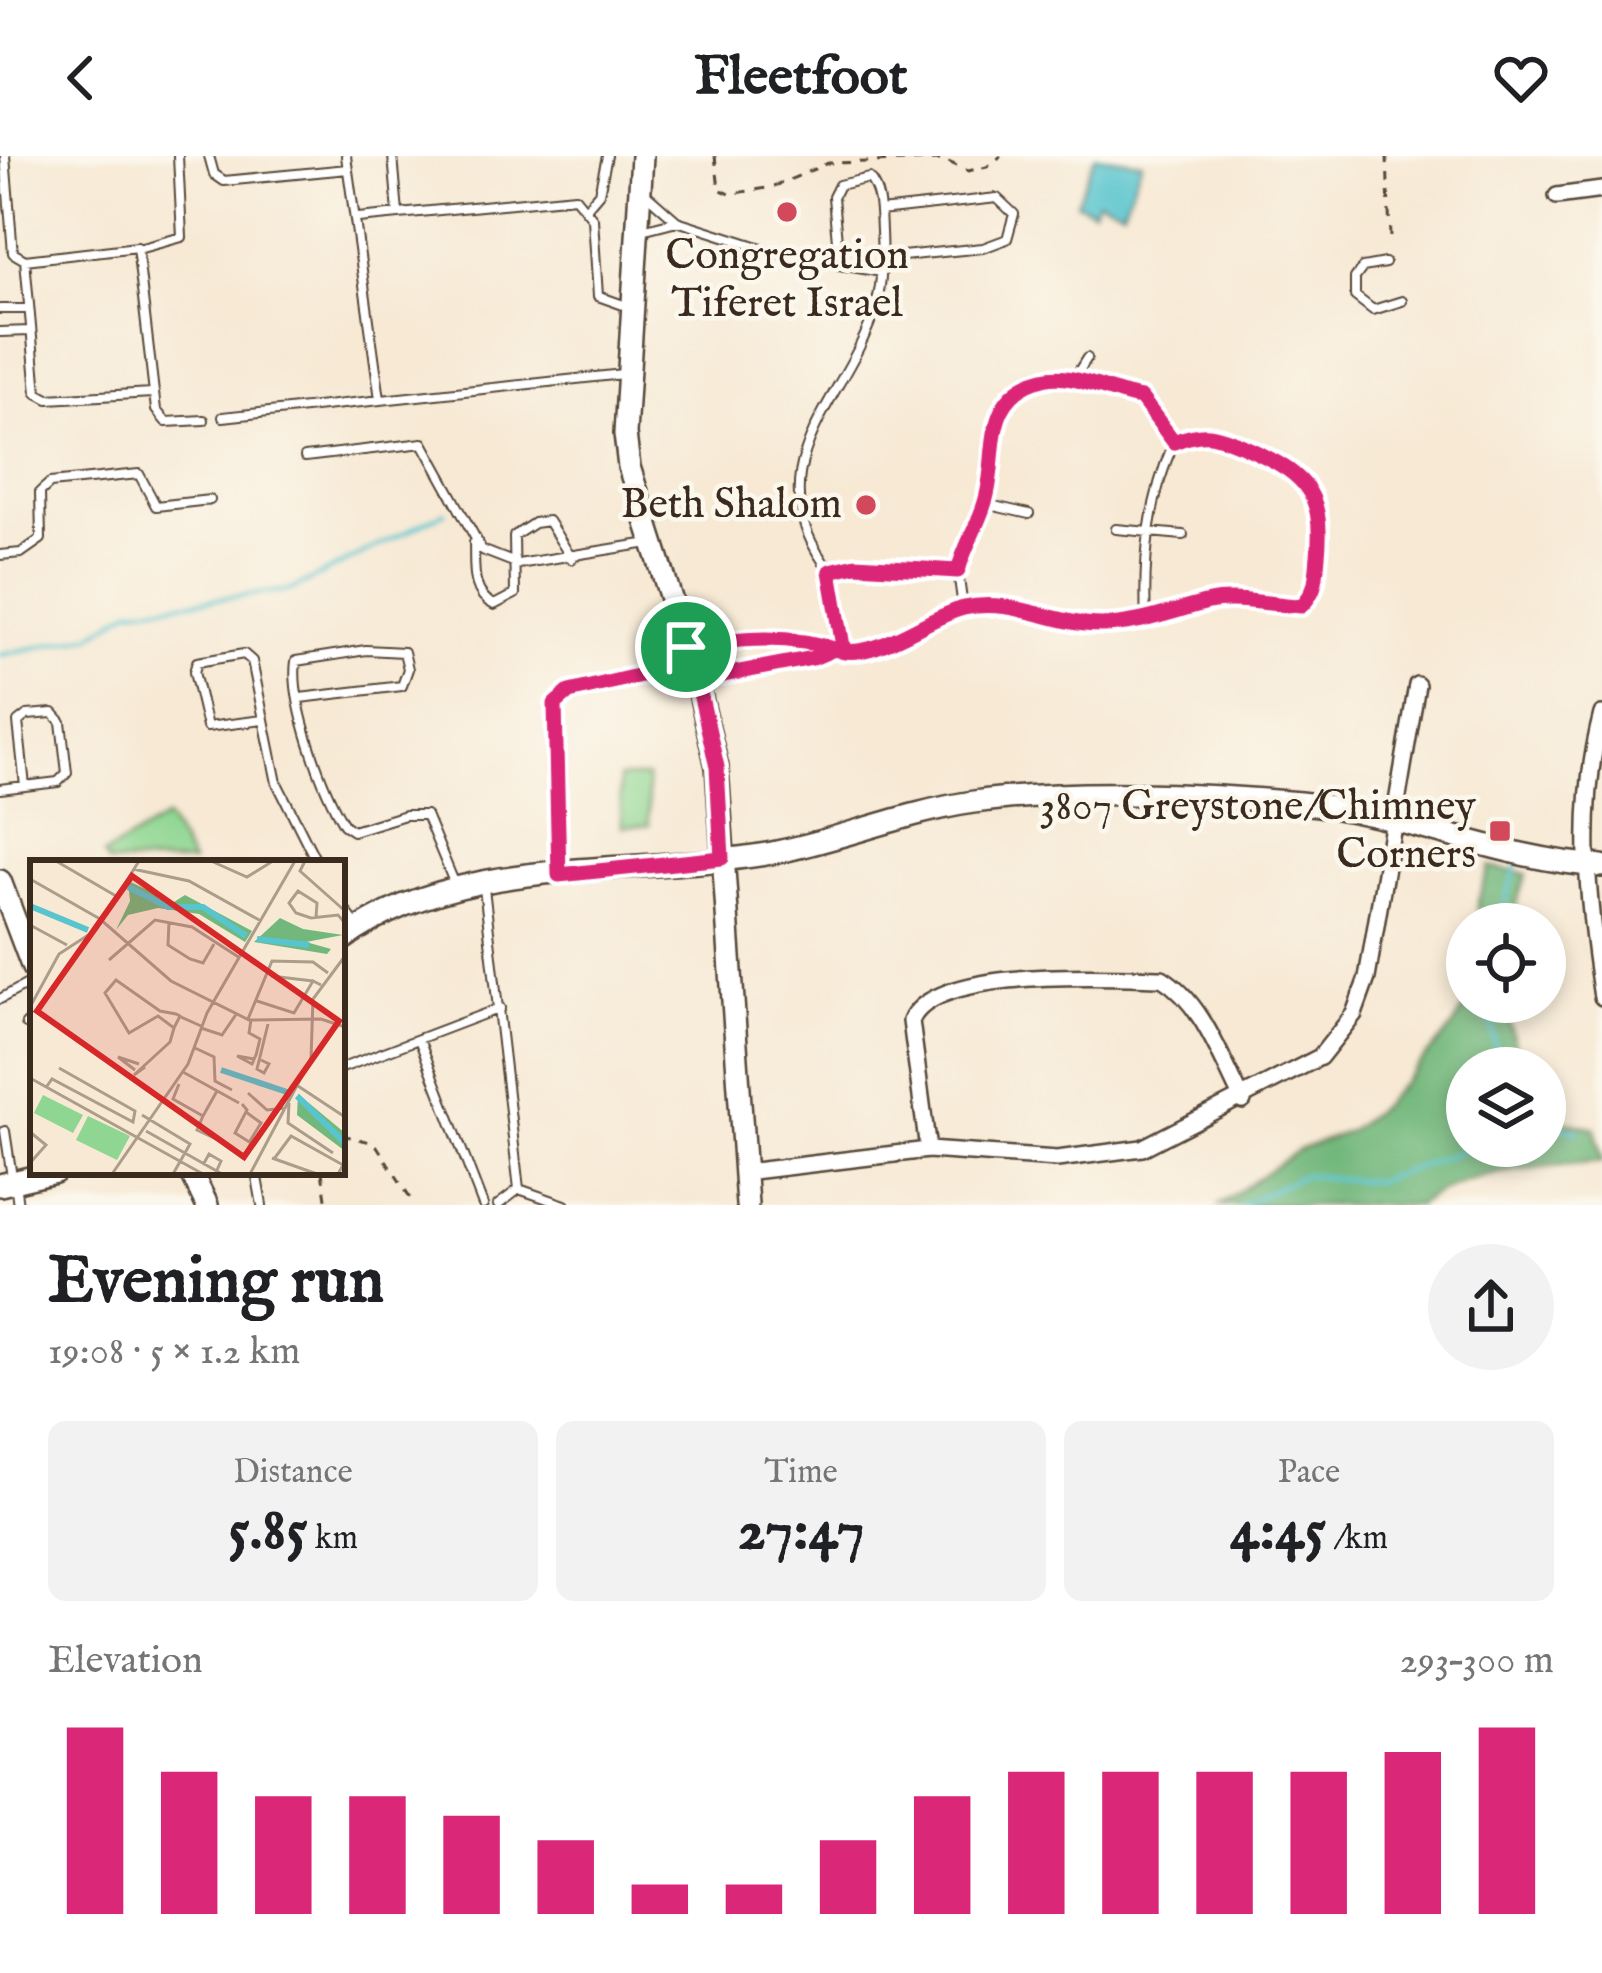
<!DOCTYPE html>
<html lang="en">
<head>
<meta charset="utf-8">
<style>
	body { margin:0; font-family:"IM FELL English",serif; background:#f2f2f2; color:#202124; height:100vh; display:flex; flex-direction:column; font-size:45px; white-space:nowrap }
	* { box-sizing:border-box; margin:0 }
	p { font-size:39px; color:#757577 }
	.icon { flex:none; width:66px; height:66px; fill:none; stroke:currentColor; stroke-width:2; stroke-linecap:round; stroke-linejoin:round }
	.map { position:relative; height:1049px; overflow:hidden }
	.side { display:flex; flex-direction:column; background:#fff; flex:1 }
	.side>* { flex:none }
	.fabs { position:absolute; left:1446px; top:747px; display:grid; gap:24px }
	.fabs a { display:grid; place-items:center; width:120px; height:120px; border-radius:50%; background:#fff; box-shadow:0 6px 18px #0003; font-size:60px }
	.pin { position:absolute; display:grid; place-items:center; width:102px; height:102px; color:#fff; margin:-51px; border:6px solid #fff; border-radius:50%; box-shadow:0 3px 12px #0007 }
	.round { display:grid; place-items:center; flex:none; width:126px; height:126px; border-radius:63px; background:#f2f2f2 }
	.summary { display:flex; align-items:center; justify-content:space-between; height:204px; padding:0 48px }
	h1 { font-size:66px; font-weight:800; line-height:90px }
	.metrics { display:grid; grid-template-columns:repeat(3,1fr); gap:18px; height:204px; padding:12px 48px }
	.metrics div { display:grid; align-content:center; border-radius:18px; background:#f2f2f2; text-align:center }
	.metrics b { font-size:60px; font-weight:800 }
	.metrics small { font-size:33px; font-weight:400 }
	.metrics p { font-size:33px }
	.chart { height:336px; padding:24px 48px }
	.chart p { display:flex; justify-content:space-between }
	.chart svg { width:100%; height:216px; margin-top:12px; stroke:#db2777; stroke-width:6 }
	header { display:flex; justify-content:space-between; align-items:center; height:156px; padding:0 48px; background:#fff; font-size:54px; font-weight:800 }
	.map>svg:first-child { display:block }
	.green { fill:#8ed691; stroke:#648058; stroke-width:3 }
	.forest { fill:#72b77b; stroke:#56704c; stroke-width:3 }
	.water { fill:#58c5ce; stroke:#4a7876; stroke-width:3 }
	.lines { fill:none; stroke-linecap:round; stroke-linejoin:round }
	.stream { stroke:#58c5ce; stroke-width:4.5 }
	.lane-casing { stroke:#574739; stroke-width:12 }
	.street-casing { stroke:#574739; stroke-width:20 }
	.secondary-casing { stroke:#574739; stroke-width:26 }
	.path { stroke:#574739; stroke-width:3; stroke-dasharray:9 9; stroke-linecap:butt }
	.lane { stroke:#fff; stroke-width:8 }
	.street { stroke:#fff; stroke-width:15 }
	.secondary { stroke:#fff; stroke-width:21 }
	.route-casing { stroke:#fff; stroke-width:24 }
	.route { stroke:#db2777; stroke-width:15 }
	.poi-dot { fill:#d1495b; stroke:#fbf7ec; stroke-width:4.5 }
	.labels { text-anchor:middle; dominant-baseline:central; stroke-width:9; stroke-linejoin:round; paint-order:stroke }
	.poi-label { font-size:42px; fill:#3b2a1e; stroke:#fbf7ec; text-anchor:end }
	.inset-river { fill:none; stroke:#58c5ce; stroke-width:6 }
	.inset-road { fill:none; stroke:#ac9d8b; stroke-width:3 }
	.view { fill:#d62828; fill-opacity:0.15; stroke:#d62828; stroke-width:6 }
	.inset-edge { fill:none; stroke:#3b2a1e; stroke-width:6 }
</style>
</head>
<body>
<header><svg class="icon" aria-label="back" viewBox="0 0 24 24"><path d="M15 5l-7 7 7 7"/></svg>Fleetfoot<svg class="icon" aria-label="heart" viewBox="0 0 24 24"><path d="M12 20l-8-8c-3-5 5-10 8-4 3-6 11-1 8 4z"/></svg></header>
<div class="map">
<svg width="1602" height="1049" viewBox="0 0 1602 1049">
	<rect width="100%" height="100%" fill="#fbf7ec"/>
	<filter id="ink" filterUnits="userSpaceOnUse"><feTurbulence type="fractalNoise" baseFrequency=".00833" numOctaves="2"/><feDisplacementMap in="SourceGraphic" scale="24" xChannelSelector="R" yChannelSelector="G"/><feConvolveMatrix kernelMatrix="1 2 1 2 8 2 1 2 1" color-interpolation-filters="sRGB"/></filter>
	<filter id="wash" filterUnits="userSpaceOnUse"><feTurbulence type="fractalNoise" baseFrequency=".004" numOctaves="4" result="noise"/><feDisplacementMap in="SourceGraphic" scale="48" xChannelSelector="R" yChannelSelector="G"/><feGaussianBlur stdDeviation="2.7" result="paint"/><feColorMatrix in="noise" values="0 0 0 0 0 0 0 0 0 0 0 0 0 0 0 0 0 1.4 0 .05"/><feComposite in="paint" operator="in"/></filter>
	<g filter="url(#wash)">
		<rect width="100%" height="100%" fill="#f7e9d4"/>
		<path class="green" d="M647 621 649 669 622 670 619 622Z
			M166 662 192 707H108L104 699Z"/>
		<path class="forest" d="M1489 711 1526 718 1510 768H1478V744Z
			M1468 846H1504L1521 912H1467V990H1545V954L1549 961 1595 972 1602 1006C1539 1012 1470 1013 1417 1049H1219L1298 994 1350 975 1383 948 1453 871Z"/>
		<path class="water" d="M1095 0 1142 6 1123 54 1098 44 1093 54 1076 47Z"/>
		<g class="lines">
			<path class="stream" d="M0 499 91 480 131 453 291 434 445 356
				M1497 768 1517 709
				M1487 846 1499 912
				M1545 965 1579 976
				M1241 1049 1303 1019 1374 1026 1476 990"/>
		</g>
	</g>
	<g filter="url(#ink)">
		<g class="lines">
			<defs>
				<path id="lane" d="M5 0 13 97 25 104 137 91 156 254 166 266 204 264
					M209 0 214 18 224 25 348 13
					M346 0 380 243
					M393 0 398 57
					M644 36 677 65 790 101 882 116
					M587 51 599 37 607 0
					M880 55 997 42 1014 58 1007 83 983 92 882 102
					M358 62 575 41 593 63 598 140 629 151
					M638 75 677 65
					M138 93 182 81 178 0
					M25 104 37 237 48 243 152 237
					M1385 107 1363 111 1355 122V140L1373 154 1402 145
					M0 153H28
					M0 176 30 175
					M1074 223 1087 202
					M223 261 623 218
					M305 301 423 287 482 394 518 408 649 387
					M985 348 1029 358
					M1116 373 1183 379
					M474 387C475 410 470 437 494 449L515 438 514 380 534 367 548 365 572 403
					M0 399 21 397 41 383 40 336 50 327 139 318 156 350 210 344
					M830 415C748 310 850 242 876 149 883 125 882 101 881 75 880 57 881 36 869 22L839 29 833 41 839 107
					M958 415 963 452
					M1146 465C1143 402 1149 343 1174 286
					M688 491 762 481 821 486 844 496 870 491 963 452 1004 448 1095 469 1138 467 1214 445 1301 450C1317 436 1316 420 1318 400 1324 343 1303 316 1252 294 1220 280 1208 273 1174 286L1141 241C1110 238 1074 215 1043 223 978 240 1000 300 985 346 978 370 964 390 958 415L856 409 830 415 844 496
					M699 524 813 502 834 493
					M300 542 402 530 408 513 404 496 366 494 296 505C290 546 322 633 344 669L353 675 405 659H426L456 731
					M263 564 207 571 194 516 197 506 244 498 252 505 277 627 317 707
					M0 633 58 626 67 617 61 566 53 557 27 559 18 566 25 630
					M559 712 555 548 569 536 690 508
					M484 732 519 1033 565 1049
					M342 750 358 771
					M0 843 33 825
					M26 868 33 863
					M419 883 483 1049
					M342 912 500 852
					M5 975 12 1021
					M256 1016 262 1049
					M15 1027 18 1049
					M498 1049 519 1033"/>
				<path id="street" d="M1557 40 1602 34
					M1602 558C1577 653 1587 745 1602 841
					M928 994 911 865C934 810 1109 821 1162 822 1203 847 1221 903 1243 945
					M745 1016 928 994 1057 1003 1142 992 1320 901 1354 858 1367 822 1417 529"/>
				<path id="secondary" d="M642 0 625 278 629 311 697 524 717 611 747 1049
					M0 725 33 812
					M342 784C462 695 632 722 772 697 840 684 905 656 974 646 1075 632 1199 638 1300 647 1402 656 1499 704 1602 710
					M191 1016 207 1049
					M0 1029 55 1016"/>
			</defs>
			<use href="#lane" class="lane-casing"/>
			<use href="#street" class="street-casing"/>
			<use href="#secondary" class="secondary-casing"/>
			<path class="path" d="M715 0 719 33 730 38 773 31 828 7 944 4 968 15 987 11 1001 0
				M1387 0 1390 82
				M342 979 375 987 415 1049
				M322 1016 327 1049"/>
			<use href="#lane" class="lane"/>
			<use href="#street" class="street"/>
			<use href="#secondary" class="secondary"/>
		</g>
	</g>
	<g class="lines" filter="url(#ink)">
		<defs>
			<path id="route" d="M686 491 692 507 569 536 555 548 559 719 722 702 717 611 697 524 813 502 834 493C874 507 926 461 964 452 1013 441 1053 469 1101 469 1139 469 1171 455 1209 446 1236 440 1272 449 1301 450 1317 436 1316 420 1318 400 1325 332 1301 316 1243 290 1215 278 1204 274 1174 286L1141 242C1110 238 1073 215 1043 223 979 240 1000 300 985 346 978 370 964 391 958 415L856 409 830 415 844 496C789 477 742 482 686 491"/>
		</defs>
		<use href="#route" class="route-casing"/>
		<use href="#route" class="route"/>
	</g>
	<g class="poi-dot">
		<circle cx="787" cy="56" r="12"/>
		<circle cx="866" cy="349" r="12"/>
		<rect x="1488" y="663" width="24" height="24" rx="6"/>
	</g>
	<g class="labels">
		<g class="poi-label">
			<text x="787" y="100" text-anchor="middle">Congregation<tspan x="787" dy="48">Tiferet Israel</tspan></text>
			<text x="842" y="349">Beth Shalom</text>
			<text x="1476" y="651">3807 Greystone/Chimney<tspan x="1476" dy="48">Corners</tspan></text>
		</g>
	</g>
	<g transform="translate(30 704)">
		<rect width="315" height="315" fill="#f7e9d4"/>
		<path d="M13 235 53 255 43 273 4 253ZM58 256 100 276 87 300 46 280Z" fill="#8ed691"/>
		<path d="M98 21 144 42 155 35 222 71 215 82 169 54 128 48 98 55 86 70 100 41ZM250 58 273 69 313 75 276 82 301 89 297 94 224 82ZM268 234 315 273V291L267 255Z" fill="#72b77b"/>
		<path class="inset-river" d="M98 27 138 47H173L216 76M0 46 58 70M227 79 279 85M191 210 260 233M267 236 315 283"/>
		<path class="inset-road" d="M26 1 86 36M181 1 217 17 243 1M275 1 270 11 315 51M103 9 159 21 231 61M0 19 70 59 141 121 219 160 291 159 315 167M286 57 287 43 268 31 259 43 266 53 281 58 308 55 315 63M139 62 138 85 160 99 173 103 184 84M0 65 37 85M79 100 125 60 162 67 210 98M241 116 283 121M227 141 264 153 283 121 291 125M0 147 29 94 66 70 109 1M150 156 144 168 128 156 99 173 75 133 86 120 130 151 146 154 150 156 151 157 171 166M218 159 242 101 283 102 298 113M221 160 219 173 230 179 226 195 224 199 223 202 222 204 207 196 224 199M171 168 192 175 207 153M165 188 184 197 185 221 202 230M231 200 239 204 234 213 227 209 238 164M115 207 104 215 140 182 144 168M105 210 88 197 109 204M153 212 209 243M0 218 173 314M149 224 143 239 173 256M17 226 22 219 103 262 105 251 29 208M268 226 315 257M218 233 237 250 256 248M259 243 258 263 303 293M212 244 217 250 205 273 221 283 212 299M216 252 231 263 220 281M112 255 160 284 143 314M170 264 186 279 167 270 173 256 187 231M116 271 192 314M0 272 16 285 0 303M242 298 287 314M244 299 261 276 313 305 308 314M173 305 179 294 191 301 187 310M82 314 158 204 177 153 265 1M220 314 281 199 283 139 315 96"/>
		<path class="view" d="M102 16 309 161 214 297 7 151Z"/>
		<rect width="315" height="315" class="inset-edge"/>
	</g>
</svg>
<div class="fabs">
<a><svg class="icon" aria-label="locate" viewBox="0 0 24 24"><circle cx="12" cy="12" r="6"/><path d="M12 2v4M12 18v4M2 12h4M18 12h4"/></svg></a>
<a><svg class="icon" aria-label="layers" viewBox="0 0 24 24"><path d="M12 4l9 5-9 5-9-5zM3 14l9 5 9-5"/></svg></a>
</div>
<div class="pin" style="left:686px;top:491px;background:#1e9e55"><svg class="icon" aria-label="arrive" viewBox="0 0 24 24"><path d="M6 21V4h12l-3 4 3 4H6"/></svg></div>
</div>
<section class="side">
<div class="summary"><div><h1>Evening run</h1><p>19:08 · 5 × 1.2 km</p></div><a class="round"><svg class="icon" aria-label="share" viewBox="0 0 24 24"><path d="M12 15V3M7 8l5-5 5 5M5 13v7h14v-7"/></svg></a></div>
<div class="metrics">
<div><p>Distance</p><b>5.85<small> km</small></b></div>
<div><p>Time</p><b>27:47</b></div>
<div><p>Pace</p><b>4:45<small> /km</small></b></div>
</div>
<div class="chart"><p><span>Elevation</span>293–300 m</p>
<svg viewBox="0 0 160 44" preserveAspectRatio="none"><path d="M5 44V6M15 44V15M25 44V20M35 44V20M45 44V24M55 44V29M65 44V38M75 44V38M85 44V29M95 44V20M105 44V15M115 44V15M125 44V15M135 44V15M145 44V11M155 44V6"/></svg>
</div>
</section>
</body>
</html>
